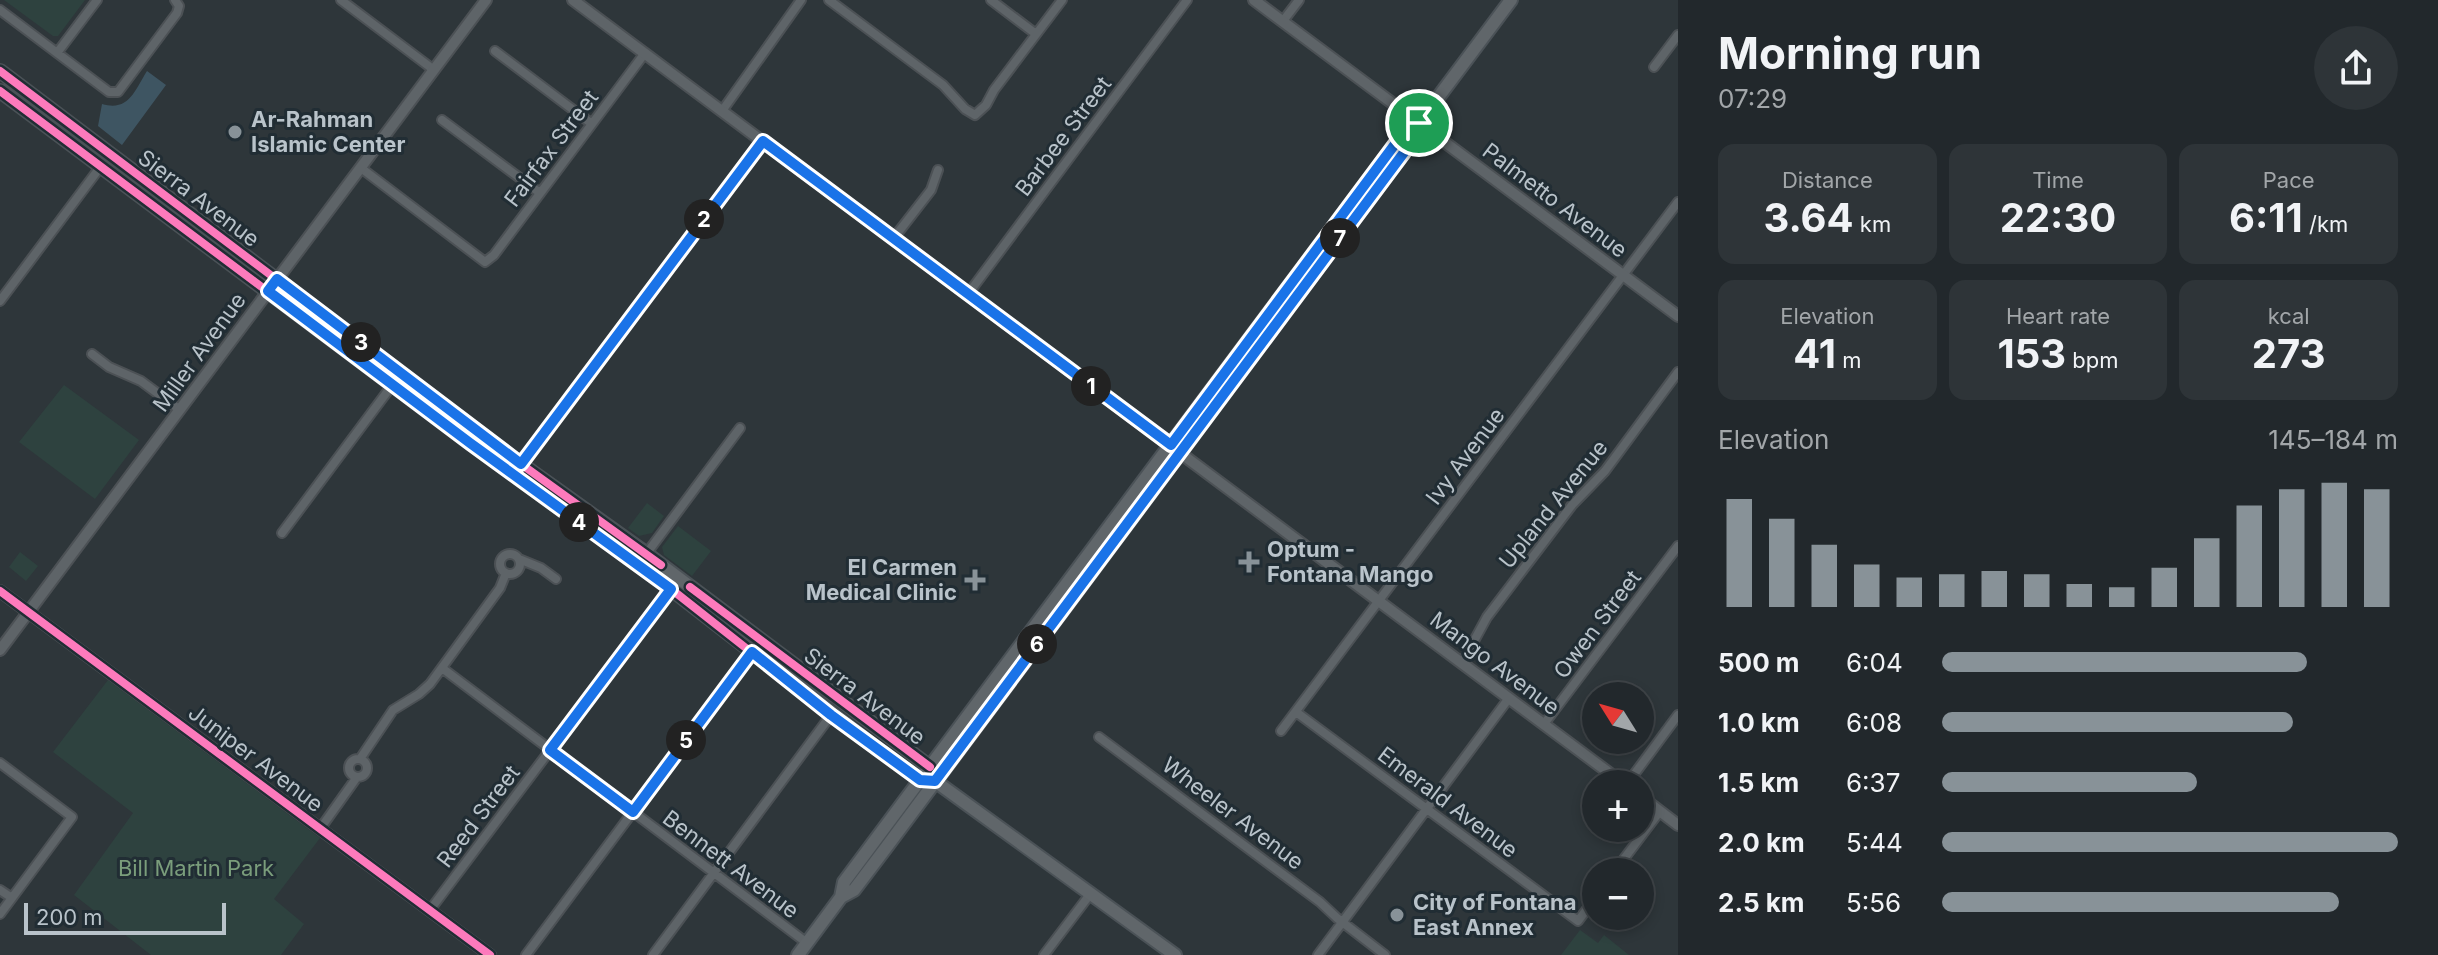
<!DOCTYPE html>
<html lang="en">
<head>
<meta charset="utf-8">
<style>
	body { margin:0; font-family:Inter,sans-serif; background:#2e3438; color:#f1f3f6; height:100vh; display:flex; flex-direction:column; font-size:30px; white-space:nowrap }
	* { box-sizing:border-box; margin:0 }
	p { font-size:26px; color:#a2a6a9 }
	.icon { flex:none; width:44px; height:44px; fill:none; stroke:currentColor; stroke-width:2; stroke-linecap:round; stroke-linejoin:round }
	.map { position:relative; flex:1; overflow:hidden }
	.details { display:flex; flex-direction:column; background:#22282c; width:760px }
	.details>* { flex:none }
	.needle { width:52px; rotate:307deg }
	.fabs { position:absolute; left:1582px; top:682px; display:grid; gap:16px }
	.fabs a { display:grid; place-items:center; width:72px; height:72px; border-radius:50%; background:#22282c; box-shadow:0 4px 12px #0003,0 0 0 2px #3f4448; font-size:40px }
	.scale { position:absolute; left:24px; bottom:20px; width:202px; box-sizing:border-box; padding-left:8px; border:4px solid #b9c3ca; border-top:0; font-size:22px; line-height:28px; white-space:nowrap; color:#b9c3ca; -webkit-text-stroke:6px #212d34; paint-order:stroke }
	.pin { position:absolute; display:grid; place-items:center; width:68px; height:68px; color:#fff; margin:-34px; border:4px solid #fff; border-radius:50%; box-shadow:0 2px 8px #0007 }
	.km { position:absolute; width:40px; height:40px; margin:-20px; border-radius:50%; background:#222; color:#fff; font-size:22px; line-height:40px; text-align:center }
	.round { display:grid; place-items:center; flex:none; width:84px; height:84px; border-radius:42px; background:#2e3438 }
	.head { display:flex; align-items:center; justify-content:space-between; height:136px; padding:0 40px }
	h1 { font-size:44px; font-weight:700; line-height:60px }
	.stats { display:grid; grid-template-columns:repeat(3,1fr); gap:12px; height:136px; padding:8px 40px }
	.stats div { display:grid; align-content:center; border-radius:16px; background:#2e3438; text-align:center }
	.stats b { font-size:40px; font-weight:700 }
	.stats small { font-size:22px; font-weight:400 }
	.stats p { font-size:22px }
	.chart { height:224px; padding:16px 40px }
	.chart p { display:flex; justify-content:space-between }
	.chart svg { width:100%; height:144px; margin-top:8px; stroke:#889298; stroke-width:6 }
	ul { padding:0 40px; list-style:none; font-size:26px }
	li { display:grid; grid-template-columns:128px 96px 1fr; align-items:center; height:60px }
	li i { height:20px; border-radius:10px; background:#889298 }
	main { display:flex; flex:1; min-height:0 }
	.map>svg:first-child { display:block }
	.green { fill:#2e423f }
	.water { fill:#3e5562 }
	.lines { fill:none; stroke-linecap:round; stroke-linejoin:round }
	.minor-casing { stroke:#4c5155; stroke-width:12 }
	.tertiary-casing { stroke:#4c5155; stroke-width:14 }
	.primary-casing { stroke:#4b5257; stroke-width:16 }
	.minor { stroke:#5e6468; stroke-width:8 }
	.tertiary { stroke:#5e6468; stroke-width:10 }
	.primary { stroke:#60666a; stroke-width:12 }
	.cycleway-casing { stroke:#212d34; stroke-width:13 }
	.cycleway { stroke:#fd7abc; stroke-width:8 }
	.route-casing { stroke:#fff; stroke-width:16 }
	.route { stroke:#1a73e8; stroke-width:10 }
	.poi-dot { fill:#889298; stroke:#212d34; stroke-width:3 }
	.labels { text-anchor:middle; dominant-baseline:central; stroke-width:6; stroke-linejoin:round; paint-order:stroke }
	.poi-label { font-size:22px; font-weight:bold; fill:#b9c3ca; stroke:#212d34; text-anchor:start }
	.street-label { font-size:22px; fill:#b9c3ca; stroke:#212d34 }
	.park-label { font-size:22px; fill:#7a9d7b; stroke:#212d34 }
</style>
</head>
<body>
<main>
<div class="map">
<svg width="1678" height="955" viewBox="0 0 1678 955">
	<rect width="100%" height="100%" fill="#2e363a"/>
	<path class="green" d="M4 0H85L58 36H53Z
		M64 385 139 440 95 499 19 442Z
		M647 503 664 516 652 533 639 536 628 528Z
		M678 526 711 551 692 576 664 555 662 547Z
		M20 552 38 566 26 581 9 567Z
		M108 680 320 838 274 899 304 924 281 955H151L74 895 133 813 53 752Z
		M1580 930 1598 943 1604 935 1629 955H1561Z"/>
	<path class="water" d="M147 71 166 85 122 145 98 126 102 104C129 112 135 90 147 71Z"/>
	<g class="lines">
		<defs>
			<path id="minor" d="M341 0 434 70
				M829 0 943 85 965 109 975 115 986 105 994 90 1062 0
				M991 0 1036 34
				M0 10 109 92H118L177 13 179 6 175 0
				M1283 21 1299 0
				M495 51 592 124
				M57 53 97 0
				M1654 67 1678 35
				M722 111 801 0
				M442 120 540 193
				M361 168 485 262 494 255 645 53
				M893 239 931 190 938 170
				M968 294 1187 0
				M0 301 101 166
				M92 354 109 367 141 381 180 410
				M521 464 763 141
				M282 533 393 384
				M500 564a10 10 0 1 1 20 0a10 10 0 1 1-20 0Z
				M519 559 541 568 556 579
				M638 565 740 428
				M1462 663 1487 617 1572 505 1605 471 1678 372
				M442 668 807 943
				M1296 712 1578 921 1596 897
				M1544 724 1678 546
				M1281 731 1678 202
				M1099 737 1320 902 1337 918 1385 955
				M349 768a9 9 0 1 1 18 0a9 9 0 1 1-18 0Z
				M360 759 393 710 419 694 430 684 500 588 506 573
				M0 763 72 817 0 914
				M1627 784 1678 715
				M320 829 357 777
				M1614 872 1660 811
				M0 890 12 898
				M430 910 671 589
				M526 955 752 652
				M653 955 831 715
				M1044 955 1091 893
				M1318 955 1509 698"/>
			<path id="tertiary" d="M573 0 1624 784
				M1254 0 1678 316
				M0 591 490 955
				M0 650 486 0
				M1640 796 1678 825"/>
			<path id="primary" d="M0 71 521 464 640 549 930 767 932 774
				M0 91 470 443 671 589 876 748 920 780 935 781 1175 955
				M841 897 854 890 885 849 1417 135 1419 123
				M798 955 841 897 844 882 920 780 1407 128 1419 123 1511 0"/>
		</defs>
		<use href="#minor" class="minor-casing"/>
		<use href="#tertiary" class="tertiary-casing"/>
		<use href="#primary" class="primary-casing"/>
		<use href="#minor" class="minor"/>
		<use href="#tertiary" class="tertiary"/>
		<use href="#primary" class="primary"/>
		<defs>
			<path id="cycleway" d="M0 71 521 464 661 565
				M0 91 470 443 671 589 831 715 920 780 935 781 1134 514
				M690 587 930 767
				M0 591 490 955"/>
		</defs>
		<use href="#cycleway" class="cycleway-casing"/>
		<use href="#cycleway" class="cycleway"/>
	</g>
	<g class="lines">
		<defs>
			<path id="route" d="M1419 123 1417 135 935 781 920 780 831 715 752 652 633 812 550 750 671 589 470 443 268 291 277 279 521 464 763 141 1171 445 1407 128Z"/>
		</defs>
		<use href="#route" class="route-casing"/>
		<use href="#route" class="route"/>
	</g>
	<g class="poi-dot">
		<circle cx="235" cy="132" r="8"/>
		<path d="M1245 550h8v8h8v8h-8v8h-8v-8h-8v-8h8z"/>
		<path d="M971 568h8v8h8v8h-8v8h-8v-8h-8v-8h8z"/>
		<circle cx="1397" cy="915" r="8"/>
	</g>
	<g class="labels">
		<g class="poi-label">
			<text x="251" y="119">Ar-Rahman<tspan x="251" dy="25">Islamic Center</tspan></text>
			<text x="1267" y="549">Optum -<tspan x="1267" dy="25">Fontana Mango</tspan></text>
			<text x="957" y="567" text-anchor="end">El Carmen<tspan x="957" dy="25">Medical Clinic</tspan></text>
			<text x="1413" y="902">City of Fontana<tspan x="1413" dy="25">East Annex</tspan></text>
		</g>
		<g class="street-label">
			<text transform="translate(1063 136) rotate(-53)">Barbee Street</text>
			<text transform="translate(551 148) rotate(-53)">Fairfax Street</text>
			<text transform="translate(199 198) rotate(37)">Sierra Avenue</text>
			<text transform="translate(1555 200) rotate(37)">Palmetto Avenue</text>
			<text transform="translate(199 352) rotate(-54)">Miller Avenue</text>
			<text transform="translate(1465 456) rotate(-53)">Ivy Avenue</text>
			<text transform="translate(1553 504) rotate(-51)">Upland Avenue</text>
			<text transform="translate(1597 624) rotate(-53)">Owen Street</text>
			<text transform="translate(1495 663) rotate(37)">Mango Avenue</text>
			<text transform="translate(865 696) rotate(37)">Sierra Avenue</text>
			<text transform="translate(256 758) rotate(37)">Juniper Avenue</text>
			<text transform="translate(1448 802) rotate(37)">Emerald Avenue</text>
			<text transform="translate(1233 813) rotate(37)">Wheeler Avenue</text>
			<text transform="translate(478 816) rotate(-53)">Reed Street</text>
			<text transform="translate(731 864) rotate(37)">Bennett Avenue</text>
		</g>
		<g class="park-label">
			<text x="196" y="868">Bill Martin Park</text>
		</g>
	</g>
</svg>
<div class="fabs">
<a><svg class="needle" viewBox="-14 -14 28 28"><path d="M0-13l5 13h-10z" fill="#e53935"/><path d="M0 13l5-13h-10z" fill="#a2a6a9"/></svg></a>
<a>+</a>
<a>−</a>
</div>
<div class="scale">200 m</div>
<div class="pin" style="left:1419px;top:123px;background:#1e9e55"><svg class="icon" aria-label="arrive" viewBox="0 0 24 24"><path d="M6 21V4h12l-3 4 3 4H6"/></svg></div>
<b class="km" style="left:1091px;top:386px">1</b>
<b class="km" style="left:704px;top:219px">2</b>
<b class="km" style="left:361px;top:342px">3</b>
<b class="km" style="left:579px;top:522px">4</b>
<b class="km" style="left:686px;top:740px">5</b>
<b class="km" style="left:1037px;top:644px">6</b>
<b class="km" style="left:1340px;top:238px">7</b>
</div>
<section class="details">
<div class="head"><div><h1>Morning run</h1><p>07:29</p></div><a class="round"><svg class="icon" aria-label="share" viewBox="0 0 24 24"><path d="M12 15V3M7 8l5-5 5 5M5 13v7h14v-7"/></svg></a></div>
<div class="stats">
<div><p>Distance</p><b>3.64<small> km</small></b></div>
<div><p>Time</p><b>22:30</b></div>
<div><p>Pace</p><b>6:11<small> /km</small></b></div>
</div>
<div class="stats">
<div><p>Elevation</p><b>41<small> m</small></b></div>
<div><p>Heart rate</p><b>153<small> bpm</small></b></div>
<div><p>kcal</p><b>273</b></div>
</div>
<div class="chart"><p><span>Elevation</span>145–184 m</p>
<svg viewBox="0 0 160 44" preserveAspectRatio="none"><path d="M5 44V11M15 44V17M25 44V25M35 44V31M45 44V35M55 44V34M65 44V33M75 44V34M85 44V37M95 44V38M105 44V32M115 44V23M125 44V13M135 44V8M145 44V6M155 44V8"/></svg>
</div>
<ul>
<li><b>500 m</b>6:04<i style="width:80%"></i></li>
<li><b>1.0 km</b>6:08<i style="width:77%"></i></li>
<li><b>1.5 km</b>6:37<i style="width:56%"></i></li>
<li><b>2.0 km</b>5:44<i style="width:100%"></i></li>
<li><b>2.5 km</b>5:56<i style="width:87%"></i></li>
</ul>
</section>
</main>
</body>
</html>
